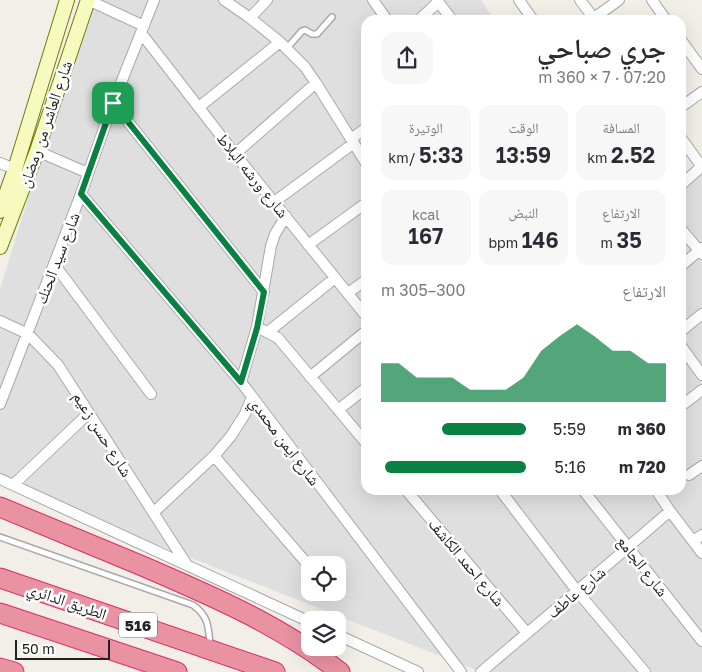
<!DOCTYPE html>
<html lang="ar">
<head>
<meta charset="utf-8">
<style>
	body { margin:0; font-family:"Golos Text","Noto Naskh Arabic",sans-serif; background:#f7f7f7; color:#2b2b33; direction:rtl; height:100vh; display:flex; flex-direction:column; font-size:19px; white-space:nowrap }
	* { box-sizing:border-box; margin:0 }
	p { font-size:16px; color:#7c7c81 }
	.icon { flex:none; width:28px; height:28px; fill:none; stroke:currentColor; stroke-width:2; stroke-linecap:round; stroke-linejoin:round }
	.map { position:relative; flex:1; overflow:hidden; direction:ltr }
	.panel { position:absolute; left:361px; top:15px; width:325px; height:480px; display:flex; flex-direction:column; background:#fff; border-radius:15px; box-shadow:0 5px 20px #0002; direction:rtl }
	.panel>* { flex:none }
	.controls { position:absolute; left:301px; top:556px; display:grid; gap:10px }
	.controls a { display:grid; place-items:center; width:45px; height:45px; border-radius:10px; background:#fff; box-shadow:0 5px 20px #0002; font-size:25px }
	.scale { position:absolute; left:15px; bottom:12px; width:95px; box-sizing:border-box; padding-left:5px; border:2px solid #222; border-top:0; font-size:14px; line-height:18px; white-space:nowrap; color:#222; -webkit-text-stroke:4px #fff; paint-order:stroke }
	.pin { position:absolute; display:grid; place-items:center; width:42px; height:42px; color:#fff; margin:-21px; border-radius:10px; box-shadow:0 2px 8px #0006 }
	.round { display:grid; place-items:center; flex:none; width:52px; height:52px; border-radius:15px; background:#f7f7f7 }
	.head { display:flex; align-items:center; justify-content:space-between; height:85px; padding:0 20px }
	h1 { font-size:28px; font-weight:600; line-height:38px }
	.stats { display:grid; grid-template-columns:repeat(3,1fr); gap:8px; height:85px; padding:5px 20px }
	.stats div { display:grid; align-content:center; border-radius:12px; background:#f7f7f7; text-align:center }
	.stats b { font-size:21px; font-weight:600 }
	.stats small { font-size:14px; font-weight:400 }
	.stats p { font-size:14px }
	.chart { height:140px; padding:10px 20px }
	.chart p { display:flex; justify-content:space-between }
	.chart svg { width:100%; height:90px; margin-top:5px; fill:#0b8043; opacity:.7 }
	ul { padding:0 20px; list-style:none; font-size:16px }
	li { display:grid; grid-template-columns:80px 60px 1fr; align-items:center; height:38px }
	li i { height:12px; border-radius:6px; background:#0b8043 }
	.map>svg:first-child { display:block }
	.residential { fill:#e0dfdf; fill-rule:evenodd }
	.lines { fill:none; stroke-linecap:round; stroke-linejoin:round }
	.lane-casing { stroke:#a9a9a9; stroke-width:8 }
	.street-casing { stroke:#a9a9a9; stroke-width:12 }
	.secondary-casing { stroke:#707d05; stroke-width:16 }
	.highway-casing { stroke:#dc2a67; stroke-width:21 }
	.lane { stroke:#fff; stroke-width:5 }
	.street { stroke:#fff; stroke-width:10 }
	.secondary { stroke:#f7fabf; stroke-width:14 }
	.highway { stroke:#e892a2; stroke-width:19 }
	.route-casing { stroke:#fff; stroke-width:10 }
	.route { stroke:#0b8043; stroke-width:6 }
	.labels { text-anchor:middle; dominant-baseline:central; stroke-width:5; stroke-linejoin:round; paint-order:stroke }
	.shield { fill:#fff; stroke:#646464; stroke-width:1 }
	.shield-label { font-size:15px; font-weight:bold; fill:#222 }
	.street-label { font-size:16px; fill:#222; stroke:#fff }
</style>
</head>
<body>
<div class="map">
<svg width="702" height="672" viewBox="0 0 702 672">
	<rect width="100%" height="100%" fill="#f2efe9"/>
	<path class="residential" d="M96 0H481L494 20H366V490H681V183L702 170V672H481L0 483V289L58 102ZM310 565H338V592H310Z"/>
	<g class="lines">
		<defs>
			<path id="lane" d="M287 48 302 31 305 30 312 34H317L332 17
				M0 537 193 605C209 617 208 626 210 644"/>
			<path id="street" d="M88 0 144 26
				M224 0 250 18 280 42 305 67 316 83 366 163
				M373 0 387 20
				M437 0 452 20
				M519 0 533 20
				M580 0 595 20
				M652 0 666 20
				M250 18 267 0
				M419 20 438 2
				M591 20 619 0
				M141 33 235 154 366 316
				M681 40 702 69
				M113 103 264 292
				M199 107 280 42
				M681 107 702 92
				M681 138 702 167
				M351 139 366 128
				M37 151 88 173
				M235 154 316 83
				M0 163 15 169
				M681 185 702 166
				M81 194 241 382 461 672
				M274 202 354 143
				M681 229 702 254
				M308 245 366 203
				M54 264 151 394
				M681 266 702 248
				M348 293 366 280
				M0 321 28 334 58 365 187 565
				M257 327 278 338 366 443
				M681 331 702 314
				M268 332 335 278
				M681 346 702 375
				M310 377 366 331
				M241 382 257 327 271 246 275 234 286 216
				M0 404 81 194 113 103 154 0
				M681 406 702 390
				M338 410 366 388
				M214 456 310 567
				M689 475 702 466
				M0 479 310 622
				M13 485 89 413
				M406 490 527 633
				M500 490 577 591 645 672
				M583 490 702 641
				M656 490 670 511 702 553
				M153 513 214 456 231 436 245 414 252 397
				M693 541 702 535
				M338 635 418 672
				M481 672 577 591 670 511"/>
			<path id="secondary" d="M0 211 15 169 67 0
				M0 247 37 151 88 0"/>
			<path id="highway" d="M0 507C47 526 93 546 140 565 210 595 280 625 340 672
				M0 578 275 672
				M0 613 177 672
				M0 668 14 672"/>
		</defs>
		<use href="#lane" class="lane-casing"/>
		<use href="#street" class="street-casing"/>
		<use href="#secondary" class="secondary-casing"/>
		<use href="#highway" class="highway-casing"/>
		<use href="#lane" class="lane"/>
		<use href="#street" class="street"/>
		<use href="#secondary" class="secondary"/>
		<use href="#highway" class="highway"/>
	</g>
	<g class="lines">
		<defs>
			<path id="route" d="M113 103 264 292 257 328 241 382 81 194Z"/>
		</defs>
		<use href="#route" class="route-casing"/>
		<use href="#route" class="route"/>
	</g>
	<g class="labels">
		<rect class="shield" x="119" y="612.5" width="38" height="25" rx="4"/>
		<g class="shield-label">
			<text x="138" y="625">516</text>
		</g>
		<g class="street-label">
			<text transform="translate(45 124) rotate(-71)">شارع العاشر من رمضان</text>
			<text transform="translate(253 175) rotate(51)">شارع ورشه البلاط</text>
			<text transform="translate(57 258) rotate(-69)">شارع سيد الحنك</text>
			<text transform="translate(103 434) rotate(58)">شارع حسن زعيم</text>
			<text transform="translate(285 441) rotate(53)">شارع ايمن محمدي</text>
			<text transform="translate(467 562) rotate(50)">شارع احمد الكاشف</text>
			<text transform="translate(643 566) rotate(52)">شارع الجامع</text>
			<text transform="translate(576 592) rotate(-40)">شارع عاطف</text>
			<text transform="translate(67 601) rotate(19)">الطريق الدائري</text>
		</g>
	</g>
</svg>
<div class="controls">
<a><svg class="icon" aria-label="locate" viewBox="0 0 24 24"><circle cx="12" cy="12" r="6"/><path d="M12 2v4M12 18v4M2 12h4M18 12h4"/></svg></a>
<a><svg class="icon" aria-label="layers" viewBox="0 0 24 24"><path d="M12 4l9 5-9 5-9-5zM3 14l9 5 9-5"/></svg></a>
</div>
<div class="scale">50 m</div>
<div class="pin" style="left:113px;top:103px;background:#1e9e55"><svg class="icon" aria-label="arrive" viewBox="0 0 24 24"><path d="M6 21V4h12l-3 4 3 4H6"/></svg></div>
<section class="panel">
<div class="head"><div><h1>جري صباحي</h1><p>07:20 · 7 × 360 m</p></div><a class="round"><svg class="icon" aria-label="share" viewBox="0 0 24 24"><path d="M12 15V3M7 8l5-5 5 5M5 13v7h14v-7"/></svg></a></div>
<div class="stats">
<div><p>المسافة</p><b>2.52<small> km</small></b></div>
<div><p>الوقت</p><b>13:59</b></div>
<div><p>الوتيرة</p><b>5:33<small> /km</small></b></div>
</div>
<div class="stats">
<div><p>الارتفاع</p><b>35<small> m</small></b></div>
<div><p>النبض</p><b>146<small> bpm</small></b></div>
<div><p>kcal</p><b>167</b></div>
</div>
<div class="chart"><p><span>الارتفاع</span>300–305 m</p>
<svg viewBox="0 0 160 44" preserveAspectRatio="none"><path d="M0 44V25L10 25L20 32L30 32L40 32L50 38L60 38L70 38L80 32L90 19L100 12L110 6L120 12L130 19L140 19L150 25L160 25V44z"/></svg>
</div>
<ul>
<li><b>360 m</b>5:59<i style="width:58%"></i></li>
<li><b>720 m</b>5:16<i style="width:97%"></i></li>
</ul>
</section>
</div>
</body>
</html>
